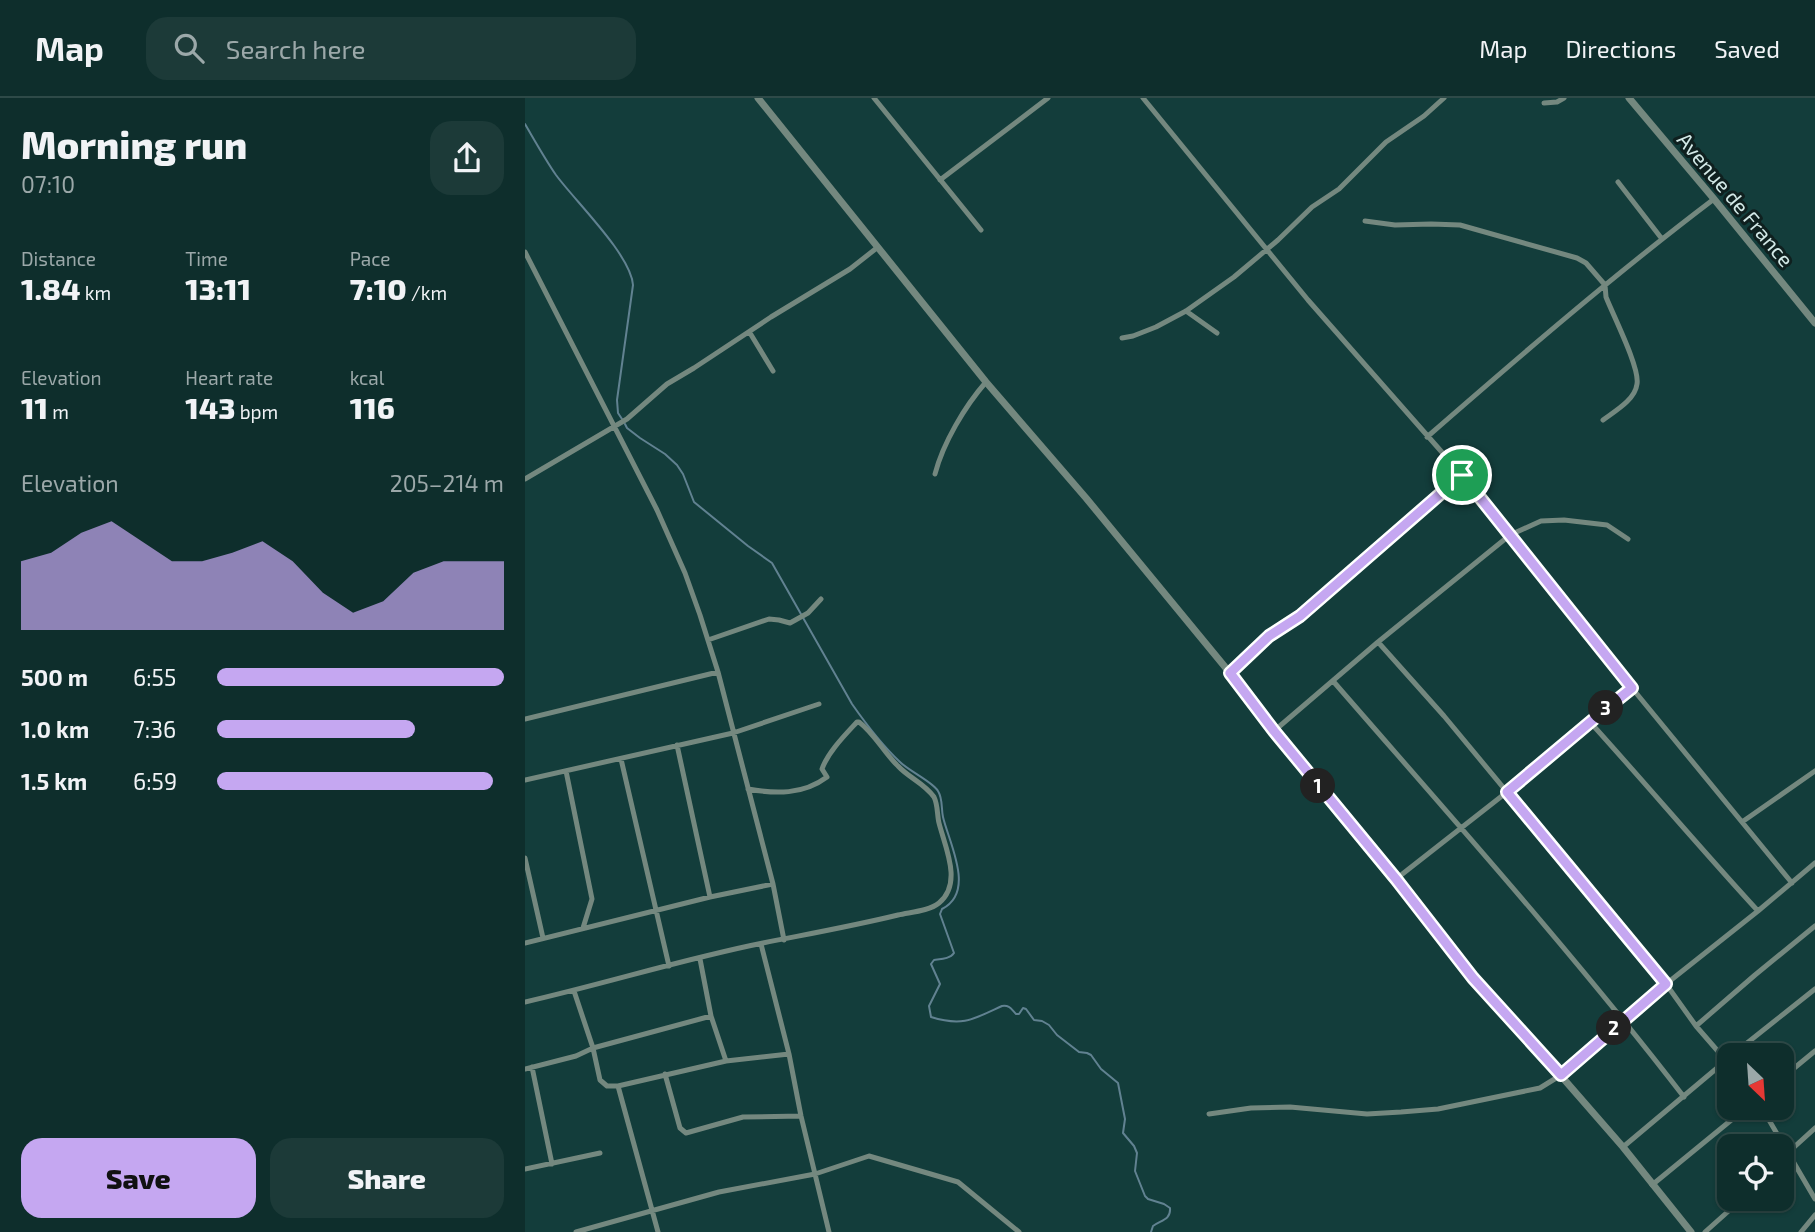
<!DOCTYPE html>
<html lang="en">
<head>
<meta charset="utf-8">
<style>
	body { margin:0; font-family:"Exo 2",sans-serif; background:#1c3a38; color:#f1f3f6; height:100vh; display:flex; flex-direction:column; font-size:26px; white-space:nowrap }
	* { box-sizing:border-box; margin:0 }
	p { font-size:23px; color:#9ba8a9 }
	.icon { flex:none; width:38px; height:38px; fill:none; stroke:currentColor; stroke-width:2; stroke-linecap:round; stroke-linejoin:round }
	.map { position:relative; flex:1; overflow:hidden }
	.panel { display:flex; flex-direction:column; background:#0e2e2c; width:525px }
	.panel>* { flex:none }
	.needle { width:46px; rotate:155deg }
	.buttons { position:absolute; left:1192px; top:945px; display:grid; gap:14px }
	.buttons a { display:grid; place-items:center; width:77px; height:77px; border-radius:14px; background:#0e2e2c; box-shadow:0 2px 5px #0004,0 0 0 2px #2e4a48; font-size:35px }
	.pin { position:absolute; display:grid; place-items:center; width:60px; height:60px; color:#fff; margin:-30px; border:4px solid #fff; border-radius:50%; box-shadow:0 2px 7px #0007 }
	.km { position:absolute; width:35px; height:35px; margin:-18px; border-radius:50%; background:#222; color:#fff; font-size:19px; line-height:35px; text-align:center }
	.round { display:grid; place-items:center; flex:none; width:74px; height:74px; border-radius:21px; background:#1c3a38 }
	.overview { display:flex; align-items:center; justify-content:space-between; height:119px; padding:0 21px }
	h1 { font-size:38px; font-weight:800; line-height:52px }
	.metrics { display:grid; grid-template-columns:repeat(3,1fr); gap:10px; height:119px; padding:7px 21px }
	.metrics div { display:grid; align-content:center }
	.metrics b { font-size:30px; font-weight:800 }
	.metrics small { font-size:19px; font-weight:400 }
	.metrics p { font-size:19px }
	.chart { height:196px; padding:14px 21px }
	.chart p { display:flex; justify-content:space-between }
	.chart svg { width:100%; height:126px; margin-top:7px; fill:#c5a7f1; opacity:.7 }
	.cta { display:flex; gap:14px; margin-top:auto; padding:14px 21px }
	.cta a { flex:1; height:80px; border-radius:21px; background:#c5a7f1; color:#111; font-size:28px; font-weight:800; line-height:80px; text-align:center }
	.cta a+a { background:#1c3a38; color:#f1f3f6 }
	ul { padding:0 21px; list-style:none; font-size:23px }
	li { display:grid; grid-template-columns:112px 84px 1fr; align-items:center; height:52px }
	li i { height:18px; border-radius:9px; background:#c5a7f1 }
	header { display:flex; align-items:center; gap:42px; box-sizing:border-box; height:98px; padding:0 35px; background:#0e2e2c; border-bottom:2px solid #2e4a48 }
	header strong { font-size:33px }
	nav { display:flex; gap:38px; margin-inline-start:auto; font-size:24px }
	.search { width:490px; height:63px; background:#1c3a38; display:flex; align-items:center; gap:18px; box-sizing:border-box; padding:0 24px; border-radius:21px; color:#9ba8a9; font-size:26px }
	main { display:flex; flex:1; min-height:0 }
	.map>svg:first-child { display:block }
	.lines { fill:none; stroke-linecap:round; stroke-linejoin:round }
	.stream { stroke:#618291; stroke-width:2 }
	.minor { stroke:#74887f; stroke-width:5 }
	.tertiary { stroke:#74887f; stroke-width:7 }
	.route-casing { stroke:#fff; stroke-width:14 }
	.route { stroke:#c5a7f1; stroke-width:9 }
	.labels { text-anchor:middle; dominant-baseline:central; stroke-width:6; stroke-linejoin:round; paint-order:stroke }
	.street-label { font-size:21px; fill:#d3e9e7; stroke:#0f201f }
</style>
</head>
<body>
<header>
<strong>Map</strong>
<div class="search"><svg class="icon" aria-label="search" viewBox="0 0 24 24"><circle cx="10" cy="10" r="6"/><path d="M15 15l6 6"/></svg>Search here</div>
<nav><a>Map</a><a>Directions</a><a>Saved</a></nav>
</header>
<main>
<section class="panel">
<div class="overview"><div><h1>Morning run</h1><p>07:10</p></div><a class="round"><svg class="icon" aria-label="share" viewBox="0 0 24 24"><path d="M12 15V3M7 8l5-5 5 5M5 13v7h14v-7"/></svg></a></div>
<div class="metrics">
<div><p>Distance</p><b>1.84<small> km</small></b></div>
<div><p>Time</p><b>13:11</b></div>
<div><p>Pace</p><b>7:10<small> /km</small></b></div>
</div>
<div class="metrics">
<div><p>Elevation</p><b>11<small> m</small></b></div>
<div><p>Heart rate</p><b>143<small> bpm</small></b></div>
<div><p>kcal</p><b>116</b></div>
</div>
<div class="chart"><p><span>Elevation</span>205–214 m</p>
<svg viewBox="0 0 160 44" preserveAspectRatio="none"><path d="M0 44V20L10 17L20 10L30 6L40 13L50 20L60 20L70 17L80 13L90 20L100 31L110 38L120 34L130 24L140 20L150 20L160 20V44z"/></svg>
</div>
<ul>
<li><b>500 m</b>6:55<i style="width:100%"></i></li>
<li><b>1.0 km</b>7:36<i style="width:69%"></i></li>
<li><b>1.5 km</b>6:59<i style="width:96%"></i></li>
</ul>
<div class="cta"><a>Save</a><a>Share</a></div>
</section>
<div class="map">
<svg width="1290" height="1134" viewBox="0 0 1290 1134">
	<rect width="100%" height="100%" fill="#133d3b"/>
	<g class="lines">
		<path class="stream" d="M0 26C10 43 20 61 31 77 50 103 106 157 108 187L92 302 93 315 97 321
			M100 326 102 330 115 340 140 356 152 367 158 376 169 404 223 448 247 465 327 606C341 626 357 647 375 664 384 673 408 684 413 693 418 701 416 710 418 719 424 745 451 794 417 811L415 816 429 855C425 861 416 861 409 862L406 866 415 886 404 908 406 919C438 929 449 921 477 908 485 907 486 911 491 916H494L498 910 501 911 509 922 517 923 524 927 532 937 554 954 562 955 566 957 576 971 593 985 600 1021 598 1035 609 1048 612 1055 610 1073 620 1098 623 1101 639 1106 645 1110C646 1122 636 1122 628 1128L626 1134"/>
		<path class="minor" d="M349 0 456 132
			M618 0 783 202 937 377 1107 590 1267 785
			M1019 5 1032 4 1039 0
			M415 82 523 0
			M1093 84 1137 141
			M840 123 870 127 906 126 935 127 1052 160 1061 165 1080 187 1081 199C1088 217 1115 270 1112 286 1110 302 1090 313 1078 322
			M0 154 132 412 160 475 175 517 193 574 248 786 259 842
			M661 213 692 235
			M225 235 248 273
			M597 240 608 238 631 229 661 213 709 179 753 142 787 109 814 91 861 44 899 18 919 0
			M902 339C996 257 1090 176 1189 101
			M410 376C418 345 440 308 461 284
			M0 381 102 321 142 286 169 270 246 219 325 171 353 149
			M183 542 244 521 254 522 265 525 283 515 296 501
			M853 544 919 618 1141 886 1171 928 1204 966
			M705 575 747 536 771 520 937 377
			M808 583C927 720 1048 855 1159 999
			M0 621 193 574
			M1065 624C1122 687 1176 751 1233 813
			M749 633 853 544 985 437 1016 423 1039 422 1082 427 1103 441
			M152 647 185 799
			M96 661 144 868
			M41 673 67 801 58 830
			M0 682 208 635 294 606
			M1217 724 1290 673
			M0 760 18 840
			M871 781 982 694 1082 609 1107 590
			M0 845 185 799 248 786
			M236 846 264 956 276 1018 304 1134
			M175 861 186 918 201 963
			M49 893 68 950 75 982 82 988H93L201 963 264 956
			M0 904C79 886 158 861 238 845 283 836 328 828 373 817 386 814 404 813 414 805 438 785 420 749 414 725 412 717 413 707 409 699 399 685 384 680 373 668 359 655 350 636 334 624H332C320 637 303 654 297 671L302 679C278 697 250 696 223 691
			M1171 928 1230 877 1290 828
			M1207 957 1290 891
			M7 969 27 1066
			M0 971 51 958 68 950 186 918
			M140 976 155 1030 161 1035 218 1019 276 1018
			M1256 981 1290 953
			M93 988 133 1134
			M1237 1010 1290 1101
			M684 1016 726 1010 765 1009 842 1016 876 1014 913 1011 1015 990 1036 977 1141 886 1233 813 1290 765
			M1098 1049 1204 960
			M1256 1061 1290 1030
			M0 1071 75 1055
			M1127 1087 1221 1010
			M51 1134 194 1094 290 1076 344 1058 433 1084 494 1134
			M1180 1134 1217 1101
			M1276 1134 1290 1117"/>
		<path class="tertiary" d="M233 0 461 284 561 400 705 575 749 633 871 781 948 880 996 932 1098 1049 1166 1134
			M1104 0 1189 101 1290 225"/>
	</g>
	<g class="lines">
		<defs>
			<path id="route" d="M937 377 1107 590 1082 610 982 694 1141 886 1036 977 948 880 871 781 749 633 705 575 744 538 775 518Z"/>
		</defs>
		<use href="#route" class="route-casing"/>
		<use href="#route" class="route"/>
	</g>
	<g class="labels">
		<g class="street-label">
			<text transform="translate(1211 101) rotate(50)">Avenue de France</text>
		</g>
	</g>
</svg>
<div class="buttons">
<a><svg class="needle" viewBox="-14 -14 28 28"><path d="M0-13l5 13h-10z" fill="#e53935"/><path d="M0 13l5-13h-10z" fill="#9ba8a9"/></svg></a>
<a><svg class="icon" aria-label="locate" viewBox="0 0 24 24"><circle cx="12" cy="12" r="6"/><path d="M12 2v4M12 18v4M2 12h4M18 12h4"/></svg></a>
</div>
<div class="pin" style="left:937px;top:377px;background:#1e9e55"><svg class="icon" aria-label="arrive" viewBox="0 0 24 24"><path d="M6 21V4h12l-3 4 3 4H6"/></svg></div>
<b class="km" style="left:793px;top:688px">1</b>
<b class="km" style="left:1089px;top:930px">2</b>
<b class="km" style="left:1081px;top:610px">3</b>
</div>
</main>
</body>
</html>
